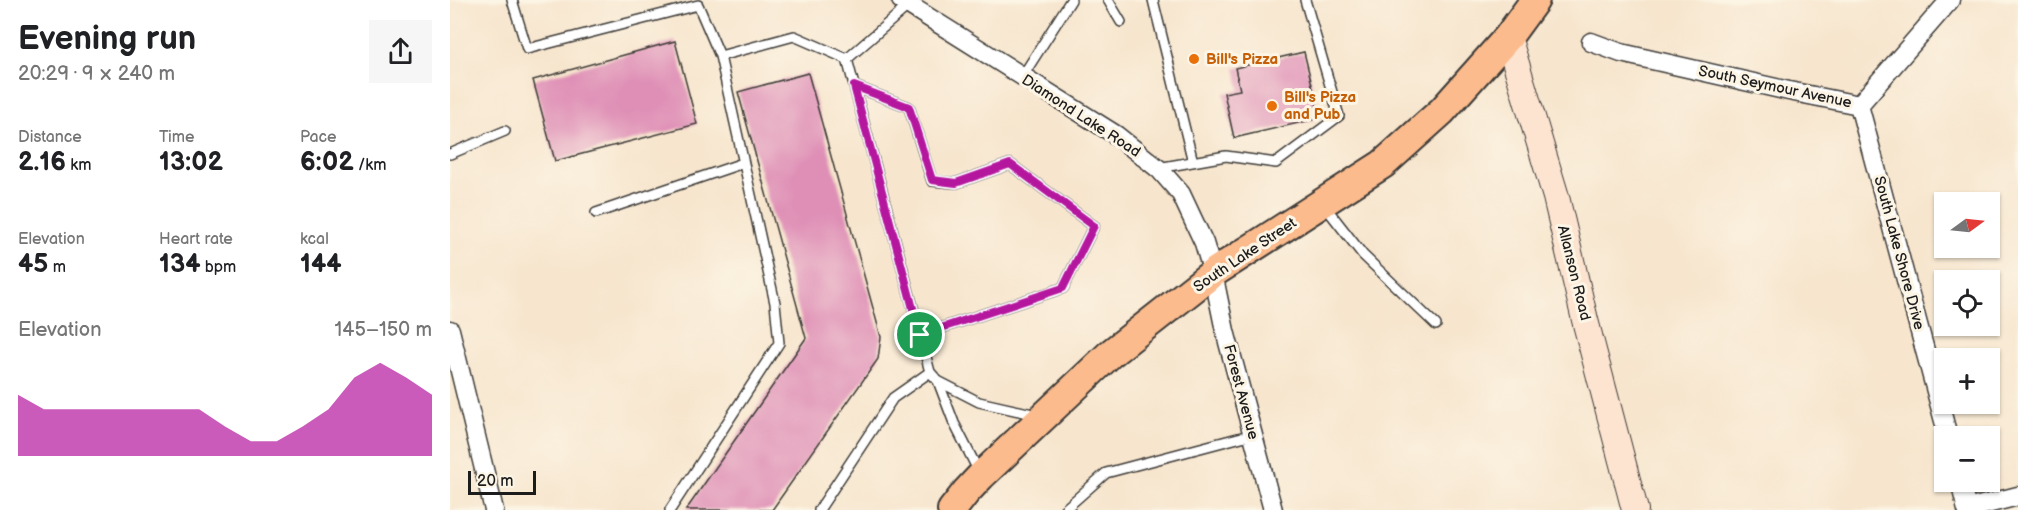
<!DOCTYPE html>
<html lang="en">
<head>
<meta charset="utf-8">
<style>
	body { margin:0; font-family:"Balsamiq Sans",sans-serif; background:#f6f6f6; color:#202124; height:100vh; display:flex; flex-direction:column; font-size:22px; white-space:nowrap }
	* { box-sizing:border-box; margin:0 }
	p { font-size:20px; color:#757577 }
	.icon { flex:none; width:33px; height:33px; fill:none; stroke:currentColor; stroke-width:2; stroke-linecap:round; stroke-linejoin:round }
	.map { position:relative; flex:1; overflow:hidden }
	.panel { display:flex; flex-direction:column; background:#fff; width:450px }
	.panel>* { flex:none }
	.needle { width:39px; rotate:75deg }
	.fabs { position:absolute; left:1484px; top:192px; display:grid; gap:12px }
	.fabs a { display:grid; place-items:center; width:66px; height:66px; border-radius:0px; background:#fff; box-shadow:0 2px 4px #0004; font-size:30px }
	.scale { position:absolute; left:18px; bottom:15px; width:68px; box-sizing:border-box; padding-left:6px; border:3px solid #1c1c1c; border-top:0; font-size:16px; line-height:21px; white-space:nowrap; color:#1c1c1c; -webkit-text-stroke:4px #fcf5e5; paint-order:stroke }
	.pin { position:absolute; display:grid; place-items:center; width:51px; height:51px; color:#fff; margin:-26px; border:3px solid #fff; border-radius:50%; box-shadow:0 2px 6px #0007 }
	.round { display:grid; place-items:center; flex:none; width:63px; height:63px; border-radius:0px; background:#f6f6f6 }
	.headline { display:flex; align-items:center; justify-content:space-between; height:102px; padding:0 18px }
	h1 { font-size:33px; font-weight:700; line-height:45px }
	.figures { display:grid; grid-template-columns:repeat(3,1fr); gap:9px; height:102px; padding:6px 18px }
	.figures div { display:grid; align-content:center }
	.figures b { font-size:26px; font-weight:700 }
	.figures small { font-size:16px; font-weight:400 }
	.figures p { font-size:16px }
	.chart { height:168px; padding:12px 18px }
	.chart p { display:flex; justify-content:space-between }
	.chart svg { width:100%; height:108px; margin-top:6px; fill:#b5179e; opacity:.7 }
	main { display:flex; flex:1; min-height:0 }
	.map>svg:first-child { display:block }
	.building { fill:#df8fb6 }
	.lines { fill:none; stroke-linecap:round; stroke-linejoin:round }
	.lane-casing { stroke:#3d3a37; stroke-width:12 }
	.street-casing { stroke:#3d3a37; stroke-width:21 }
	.secondary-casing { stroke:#3d3a37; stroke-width:28 }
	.primary-casing { stroke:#3d3a37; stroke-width:32 }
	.lane { stroke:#fff; stroke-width:9 }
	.street { stroke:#fff; stroke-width:18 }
	.secondary { stroke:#fde4d1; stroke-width:26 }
	.primary { stroke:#fbbb8d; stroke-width:28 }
	.route-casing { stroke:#fff; stroke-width:12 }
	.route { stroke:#b5179e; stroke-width:8 }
	.food-dot { fill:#e8710a; stroke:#fcf5e5; stroke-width:2 }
	.labels { text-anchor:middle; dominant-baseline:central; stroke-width:6; stroke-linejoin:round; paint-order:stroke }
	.food-label { font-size:15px; font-weight:bold; fill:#c56008; stroke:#fcf5e5; text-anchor:start }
	.street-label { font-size:15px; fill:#1c1c1c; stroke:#fcf5e5 }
</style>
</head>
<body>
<main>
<section class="panel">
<div class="headline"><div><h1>Evening run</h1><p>20:29 · 9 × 240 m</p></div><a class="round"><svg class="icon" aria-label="share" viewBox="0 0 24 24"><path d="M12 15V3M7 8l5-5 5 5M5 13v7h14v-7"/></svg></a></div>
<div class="figures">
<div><p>Distance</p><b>2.16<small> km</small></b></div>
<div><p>Time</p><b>13:02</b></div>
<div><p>Pace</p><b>6:02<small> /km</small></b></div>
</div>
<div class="figures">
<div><p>Elevation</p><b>45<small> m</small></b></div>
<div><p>Heart rate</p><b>134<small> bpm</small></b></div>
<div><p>kcal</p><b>144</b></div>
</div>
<div class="chart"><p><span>Elevation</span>145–150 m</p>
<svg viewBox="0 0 160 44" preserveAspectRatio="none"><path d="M0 44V19L10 25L20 25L30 25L40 25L50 25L60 25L70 25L80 32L90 38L100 38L110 32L120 25L130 12L140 6L150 12L160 19V44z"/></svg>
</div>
</section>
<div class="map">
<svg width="1568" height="510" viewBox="0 0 1568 510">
	<rect width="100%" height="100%" fill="#fcf5e5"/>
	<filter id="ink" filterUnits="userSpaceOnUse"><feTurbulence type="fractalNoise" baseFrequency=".0167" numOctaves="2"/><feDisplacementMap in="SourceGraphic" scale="12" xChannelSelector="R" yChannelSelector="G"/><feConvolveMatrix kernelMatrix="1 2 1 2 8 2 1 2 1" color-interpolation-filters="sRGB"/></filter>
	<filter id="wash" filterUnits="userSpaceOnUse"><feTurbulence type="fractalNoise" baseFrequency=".008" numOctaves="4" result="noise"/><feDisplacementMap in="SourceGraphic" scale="24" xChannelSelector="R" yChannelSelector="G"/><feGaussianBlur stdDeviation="1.35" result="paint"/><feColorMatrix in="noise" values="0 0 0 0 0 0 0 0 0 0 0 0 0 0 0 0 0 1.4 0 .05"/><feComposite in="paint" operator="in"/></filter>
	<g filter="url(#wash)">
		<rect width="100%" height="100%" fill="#f7e5cd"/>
		<g id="blocks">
			<path class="building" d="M225 41 247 124 105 161 83 80Z
				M854 52 870 118 784 138 774 93 790 90 785 68Z
				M358 73 431 337 428 359 322 510H236L356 338 288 92Z"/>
		</g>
	</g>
	<g filter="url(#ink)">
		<use href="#blocks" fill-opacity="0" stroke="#3d3a37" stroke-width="1.5"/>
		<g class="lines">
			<defs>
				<path id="lane" d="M62 0 77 49 248 5 270 56 344 36 397 59 459 5V2
					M658 0 671 22
					M703 0 743 162
					M397 59 480 372 488 381
					M572 77 621 0
					M404 86 459 107 482 181 506 183 560 164 644 226 613 288 470 335
					M0 154 55 131
					M708 168 776 156 826 163 889 116 855 0
					M874 205 913 255 986 325
					M146 213 293 163
					M530 474 504 423 488 381 529 402 587 415
					M220 510 329 343 325 303 270 56
					M369 510 443 398 480 372
					M614 510 656 473 803 434"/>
				<path id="street" d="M451 0 666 135 710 170 731 194 754 243 763 273 775 331 823 510
					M1141 42 1171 53 1339 91 1409 105
					M1409 105 1498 436
					M1409 105 1500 0
					M0 330 44 510
					M1510 482 1517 510
					M1517 509 1568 496"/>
				<path id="secondary" d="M1058 37 1106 197 1135 320 1185 510"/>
				<path id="primary" d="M502 510 516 492 531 476 660 354 763 273 933 164 992 111 1058 37 1085 0"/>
			</defs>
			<use href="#lane" class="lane-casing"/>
			<use href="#street" class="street-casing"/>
			<use href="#secondary" class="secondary-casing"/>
			<use href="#primary" class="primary-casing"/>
			<use href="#lane" class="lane"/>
			<use href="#street" class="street"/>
			<use href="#secondary" class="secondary"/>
			<use href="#primary" class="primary"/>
		</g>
	</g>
	<g class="lines" filter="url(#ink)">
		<defs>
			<path id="route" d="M404 86 459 107 482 180 506 183 560 164 644 226 613 288 470 335Z"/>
		</defs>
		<use href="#route" class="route-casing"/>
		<use href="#route" class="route"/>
	</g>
	<g class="food-dot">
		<circle cx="744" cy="59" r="6"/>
		<circle cx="822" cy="106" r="6"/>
	</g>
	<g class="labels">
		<g class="food-label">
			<text x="756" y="59">Bill's Pizza</text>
			<text x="834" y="97">Bill's Pizza<tspan x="834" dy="17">and Pub</tspan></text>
		</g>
		<g class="street-label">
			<text transform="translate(1325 87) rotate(12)">South Seymour Avenue</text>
			<text transform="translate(631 116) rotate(33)">Diamond Lake Road</text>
			<text transform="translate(1449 253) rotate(75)">South Lake Shore Drive</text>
			<text transform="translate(795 255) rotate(-34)">South Lake Street</text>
			<text transform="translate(1124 273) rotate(76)">Allanson Road</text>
			<text transform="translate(791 392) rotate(75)">Forest Avenue</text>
		</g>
	</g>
</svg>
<div class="fabs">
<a><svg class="needle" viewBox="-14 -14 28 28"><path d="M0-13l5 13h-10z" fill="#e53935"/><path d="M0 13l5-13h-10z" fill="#757577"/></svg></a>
<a><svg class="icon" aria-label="locate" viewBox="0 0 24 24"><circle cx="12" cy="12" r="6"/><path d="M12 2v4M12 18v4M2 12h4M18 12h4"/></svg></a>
<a>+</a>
<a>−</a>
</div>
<div class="scale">20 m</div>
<div class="pin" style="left:470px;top:335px;background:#1e9e55"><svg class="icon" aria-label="arrive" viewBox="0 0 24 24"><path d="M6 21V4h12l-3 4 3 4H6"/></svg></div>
</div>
</main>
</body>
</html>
